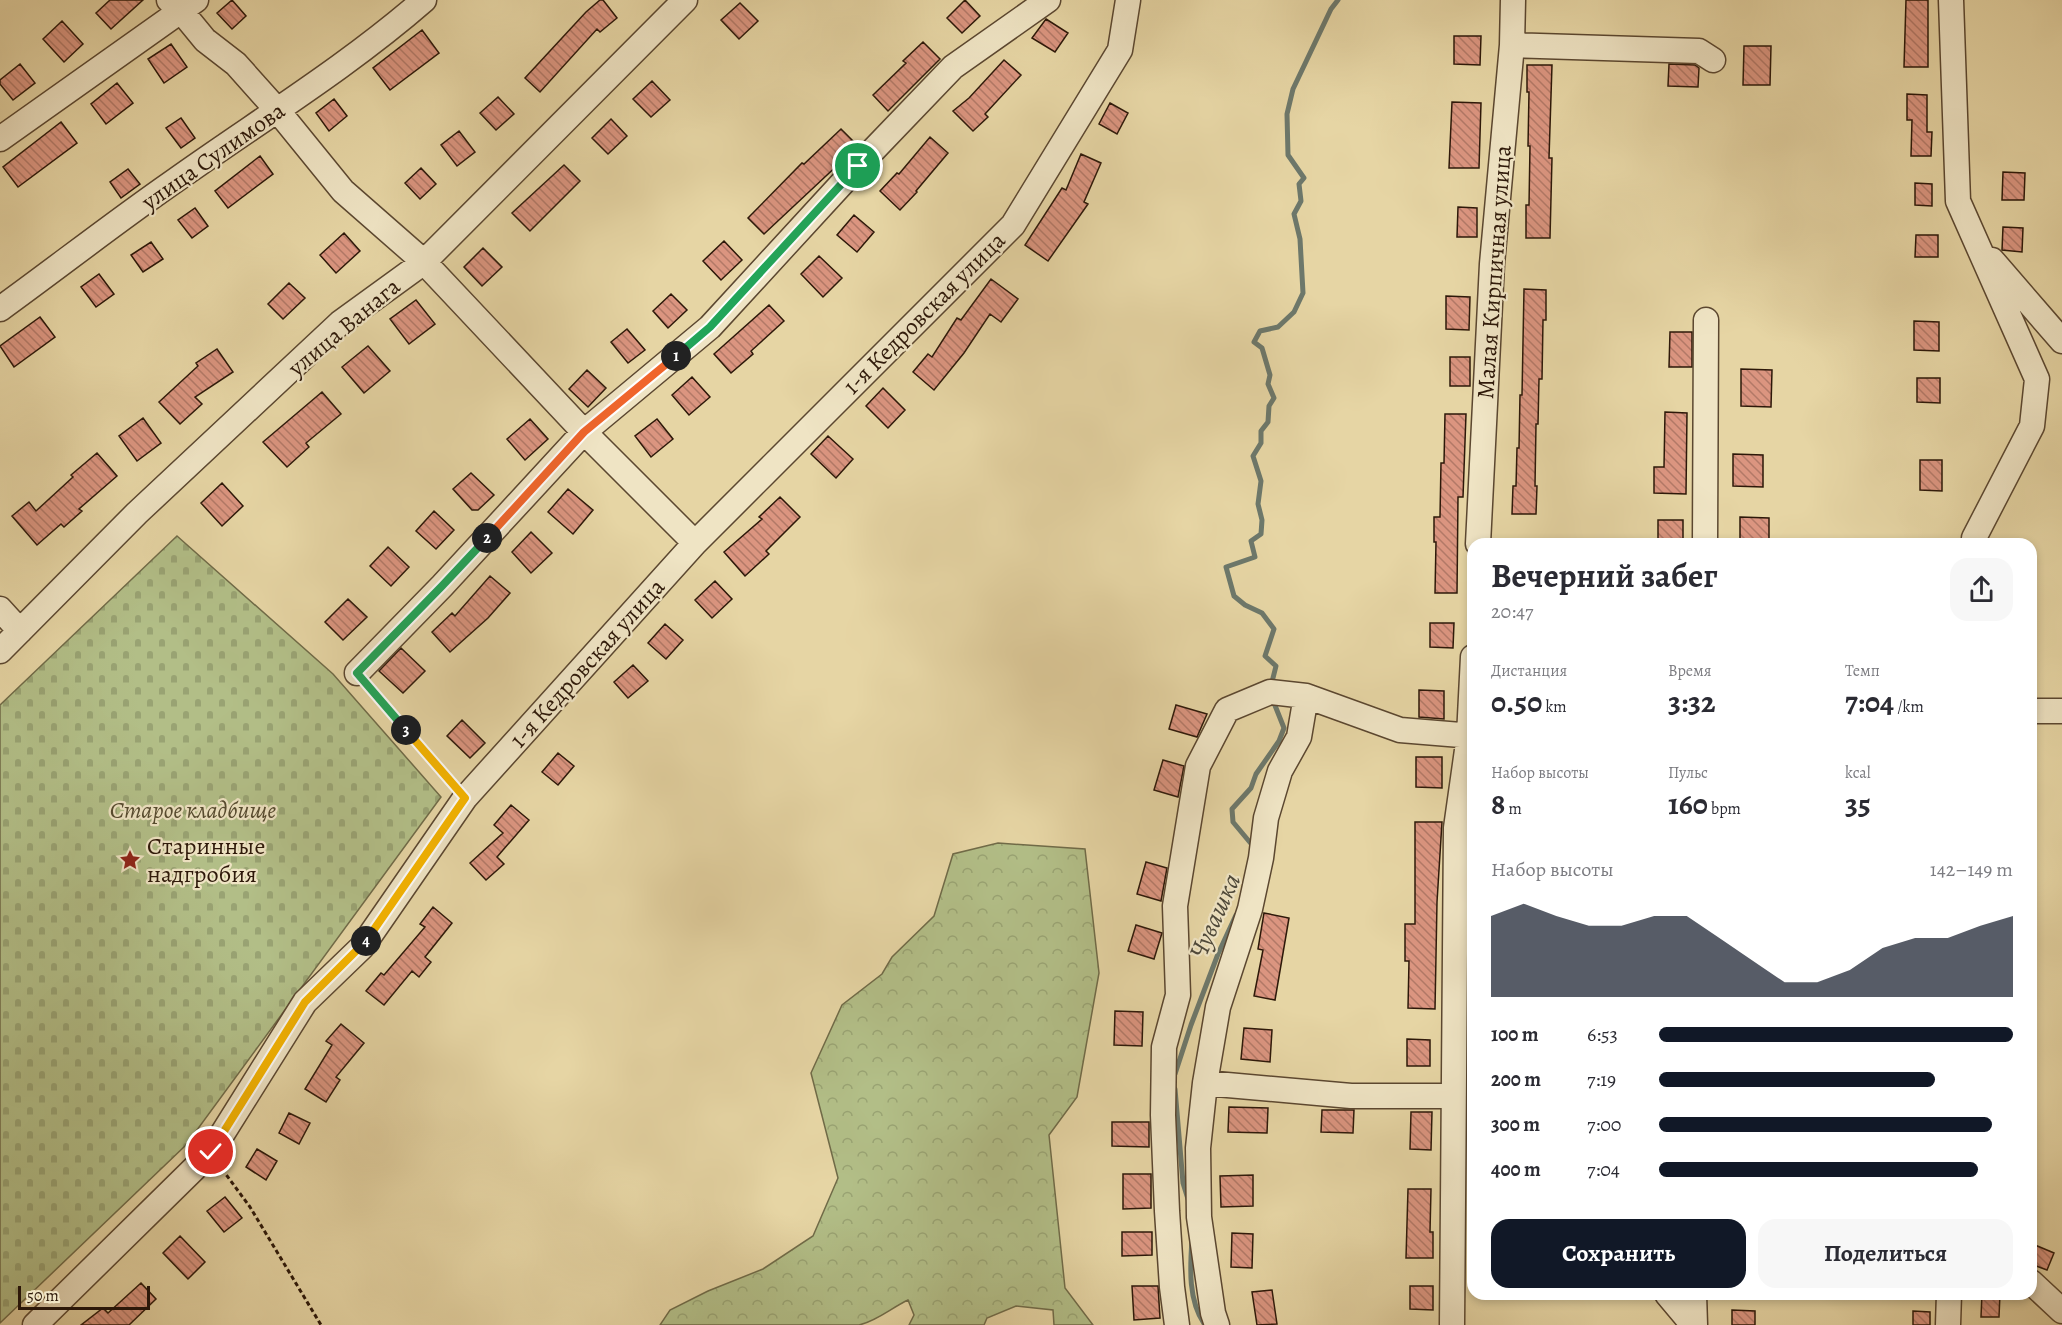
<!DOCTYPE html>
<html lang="ru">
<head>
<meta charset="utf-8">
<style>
	body { margin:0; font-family:Alegreya,serif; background:#f7f7f7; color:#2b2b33; height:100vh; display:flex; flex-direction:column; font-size:22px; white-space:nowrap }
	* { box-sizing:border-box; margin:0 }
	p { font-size:20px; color:#7c7c81 }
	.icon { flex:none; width:33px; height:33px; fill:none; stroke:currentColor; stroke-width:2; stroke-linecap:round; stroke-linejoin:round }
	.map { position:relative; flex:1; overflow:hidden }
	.side { position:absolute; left:1467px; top:538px; width:570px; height:762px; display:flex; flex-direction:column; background:#fff; border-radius:18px; box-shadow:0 3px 9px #0003 }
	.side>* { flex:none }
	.scale { position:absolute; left:18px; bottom:15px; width:132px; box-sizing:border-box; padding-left:6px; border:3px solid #2d1809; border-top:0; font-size:16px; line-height:21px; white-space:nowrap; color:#2d1809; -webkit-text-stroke:4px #efe4c4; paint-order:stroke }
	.pin { position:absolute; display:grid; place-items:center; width:51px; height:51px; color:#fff; margin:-26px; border:3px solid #fff; border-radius:50%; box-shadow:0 2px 6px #0007 }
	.km { position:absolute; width:30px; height:30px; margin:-15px; border-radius:50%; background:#222; color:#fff; font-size:16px; line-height:30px; text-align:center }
	.round { display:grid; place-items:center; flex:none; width:63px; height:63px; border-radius:18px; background:#f7f7f7 }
	.overview { display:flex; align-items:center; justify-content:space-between; height:102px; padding:0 24px }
	h1 { font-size:33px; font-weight:700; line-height:45px }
	.figures { display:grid; grid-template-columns:repeat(3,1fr); gap:9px; height:102px; padding:6px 24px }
	.figures div { display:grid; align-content:center }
	.figures b { font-size:30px; font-weight:700 }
	.figures small { font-size:16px; font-weight:400 }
	.figures p { font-size:16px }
	.chart { height:168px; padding:12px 24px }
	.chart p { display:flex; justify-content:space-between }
	.chart svg { width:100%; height:108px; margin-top:6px; fill:#111827; opacity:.7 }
	.primary-button { display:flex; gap:12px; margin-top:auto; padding:12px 24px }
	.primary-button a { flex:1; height:69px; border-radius:18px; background:#111827; color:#fff; font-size:24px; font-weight:700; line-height:69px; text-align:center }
	.primary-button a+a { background:#f7f7f7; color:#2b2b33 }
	ul { padding:0 24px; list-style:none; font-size:20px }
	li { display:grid; grid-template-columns:96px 72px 1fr; align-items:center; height:45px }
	li i { height:15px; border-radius:8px; background:#111827 }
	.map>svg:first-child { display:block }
	.forest { fill:url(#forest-crowns); stroke:#706b48; stroke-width:1.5 }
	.cemetery { fill:url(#cemetery-stones); stroke:#706b48; stroke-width:1.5 }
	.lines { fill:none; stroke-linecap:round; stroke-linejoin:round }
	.stream { stroke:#6d786b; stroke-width:5 }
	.building { fill:url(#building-back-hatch); stroke:#2d1809; stroke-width:1.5 }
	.minor-casing { stroke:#5b4730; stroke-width:27 }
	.path { stroke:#2d1809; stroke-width:3; stroke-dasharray:4.5 3; stroke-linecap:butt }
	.minor { stroke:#efe4c4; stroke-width:24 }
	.split-1-casing { stroke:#fff; stroke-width:12 }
	.split-2-casing { stroke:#fff; stroke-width:12 }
	.split-3-casing { stroke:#fff; stroke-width:12 }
	.split-4-casing { stroke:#fff; stroke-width:12 }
	.split-5-casing { stroke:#fff; stroke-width:12 }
	.split-1 { stroke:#22a559; stroke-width:8 }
	.split-2 { stroke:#f0652b; stroke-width:8 }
	.split-3 { stroke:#22a559; stroke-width:8 }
	.split-4 { stroke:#f5b400; stroke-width:8 }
	.split-5 { stroke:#f5b400; stroke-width:8 }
	.labels { text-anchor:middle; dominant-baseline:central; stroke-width:4.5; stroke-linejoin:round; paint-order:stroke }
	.street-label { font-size:24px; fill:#2d1809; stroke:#efe4c4 }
	.park-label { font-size:24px; font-style:italic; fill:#554a2f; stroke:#efe4c4 }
	.poi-label { font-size:24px; fill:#2d1809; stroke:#efe4c4; text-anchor:start }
	.water-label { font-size:26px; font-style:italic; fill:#4d483a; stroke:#efe4c4 }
</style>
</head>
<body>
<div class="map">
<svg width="2062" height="1325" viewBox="0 0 2062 1325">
	<defs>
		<pattern id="forest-crowns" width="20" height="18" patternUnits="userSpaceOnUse" patternTransform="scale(1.5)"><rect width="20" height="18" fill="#b2be87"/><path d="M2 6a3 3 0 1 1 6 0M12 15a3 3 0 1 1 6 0" fill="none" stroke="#99a373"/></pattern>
		<pattern id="cemetery-stones" width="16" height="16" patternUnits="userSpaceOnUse" patternTransform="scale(1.5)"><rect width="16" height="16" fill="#b2be87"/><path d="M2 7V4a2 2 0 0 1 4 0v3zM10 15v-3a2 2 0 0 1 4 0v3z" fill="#99a373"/></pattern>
		<pattern id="building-back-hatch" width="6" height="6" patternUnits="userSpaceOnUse" patternTransform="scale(1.5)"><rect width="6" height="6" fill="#db9580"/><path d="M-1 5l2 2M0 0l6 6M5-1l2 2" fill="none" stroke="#b27967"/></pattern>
	</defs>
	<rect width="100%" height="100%" fill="#e6d5a4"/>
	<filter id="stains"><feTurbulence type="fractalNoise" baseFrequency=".00333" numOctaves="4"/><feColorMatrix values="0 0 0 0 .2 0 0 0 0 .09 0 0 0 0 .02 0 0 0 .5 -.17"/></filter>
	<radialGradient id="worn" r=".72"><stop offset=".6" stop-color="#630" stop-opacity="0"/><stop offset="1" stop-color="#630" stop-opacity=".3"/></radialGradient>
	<path class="forest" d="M998 843 1085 849 1099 973 1077 1097 1049 1135 1065 1288 1093 1325H1054L1053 1310 1016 1306 987 1318 984 1325H909L914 1315 908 1300C891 1308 877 1321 859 1325H660L670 1310 708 1291 763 1269 813 1236 838 1178 811 1073 842 1005 882 974 892 957 934 916 953 854Z"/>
	<path class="cemetery" d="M177 536 333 674 441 797 186 1145 0 1323V705Z"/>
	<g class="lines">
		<path class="stream" d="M1271 686 1276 666 1265 656 1274 629 1262 613 1245 605 1234 596 1226 567 1255 557 1251 541 1261 534 1262 520 1258 504 1261 481 1253 456 1261 443V431L1268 422 1269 406 1274 398 1268 384 1270 375 1262 348 1254 342 1260 331 1278 327 1294 312 1303 293 1300 239 1294 214 1301 201 1299 184 1304 178 1288 155 1287 114 1293 89 1331 9 1338 0
			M1253 846 1233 822 1232 809 1251 788 1256 774 1279 741 1284 728 1272 698
			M1175 1074 1191 1025 1218 954 1236 915
			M1175 1089 1183 1183 1188 1199
			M1192 1240C1190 1268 1188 1301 1205 1325"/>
	</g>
	<path class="building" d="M110 0H143L111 29 96 13Z
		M232 0 246 16 232 29 217 13Z
		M600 0H603L617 18 600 32 597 29 540 92 525 78 586 12Z
		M965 0 980 16 962 33 947 18Z
		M1906 0H1928V67H1904Z
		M740 3 758 21 739 39 721 20Z
		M1046 19 1068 33 1055 52 1032 38Z
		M62 21 83 44 64 62 43 39Z
		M422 30 439 53 390 90 373 68Z
		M1454 36H1481L1480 65 1454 64Z
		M923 42 940 59 888 111 873 95 906 63 903 61Z
		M171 44 187 67 164 83 148 59Z
		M1744 46H1771L1770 85H1743Z
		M1004 60 1021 75 985 114 988 117 973 131 953 111 969 98Z
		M20 64 35 83 13 100 0 84V80Z
		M1669 64 1695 65 1699 68 1698 87 1668 86Z
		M1527 65H1552L1549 158H1552L1550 238H1526V205H1529L1530 146H1528L1529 92H1527Z
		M652 81 670 100 651 117 633 99Z
		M117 83 133 103 106 124 91 104Z
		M1907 94 1927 95V132H1932L1931 156H1911L1912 120H1907Z
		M498 97 514 114 496 130 480 113Z
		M334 99 347 116 329 131 316 113Z
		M1452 102 1481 103 1479 168H1449Z
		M1110 103 1128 113 1117 134 1099 124Z
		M181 118 195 138 181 148 166 128Z
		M611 119 627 136 608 154 592 138Z
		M61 122 77 143 18 187 3 167Z
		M841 129 858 146 764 234 748 218 802 163 804 164Z
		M459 131 475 152 457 166 441 145Z
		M930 137 948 153 916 191 917 192 900 210 880 191 897 173 899 174Z
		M1081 154 1101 163 1084 202 1088 204 1048 261 1025 245 1062 188 1066 190Z
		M260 156 273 174 228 208 215 191Z
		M564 165 580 181 530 231 512 213Z
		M421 168 436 184 420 199 405 183Z
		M128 169 140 184 121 198 110 182Z
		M2003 172 2025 173 2024 200H2002Z
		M1915 183 1932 184V206L1915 205Z
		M1458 207 1477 208V237H1457Z
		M195 208 208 226 192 238 178 220Z
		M854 215 874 232 857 252 837 235Z
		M2003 227 2023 228 2022 252 2002 250Z
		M344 233 360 251 336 273 320 255Z
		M1916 235H1938V257H1915Z
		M724 241 742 260 721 280 703 261Z
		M151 242 163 259 143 272 131 255Z
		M483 248 502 267 482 286 464 267Z
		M819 256 842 278 823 297 801 274Z
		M99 274 114 294 96 307 81 287Z
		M991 279 1018 299 1001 322 990 314 964 353 934 390 913 372 928 354 932 357 957 318 961 320Z
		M289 283 305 298 283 319 268 304Z
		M1524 289 1546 290V320H1543L1542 379H1539L1538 424H1536L1535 486H1537L1536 514H1512L1513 486H1516L1517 448H1519L1520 395H1522Z
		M671 294 687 310 668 328 653 311Z
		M1446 296 1470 297 1469 330 1446 329Z
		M416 300 435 324 409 344 390 319Z
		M769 305 784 321 751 351 753 354 731 373 714 354Z
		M40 317 55 337 14 367 0 346Z
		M1914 321 1939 322V351L1914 350Z
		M627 329 645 350 628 363 611 342Z
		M1670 332H1692V367H1669Z
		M368 346 390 371 364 393 342 367Z
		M217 349 233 372 195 397 202 404 180 424 159 402 198 366 196 363Z
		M1450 357H1470V386H1450Z
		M1741 369 1772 370 1771 407 1741 406Z
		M587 370 606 388 588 407 569 389Z
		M692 377 710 397 689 415 672 395Z
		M1917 378H1940V403L1917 402Z
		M883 388 905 410 888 428 866 406Z
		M322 392 341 414 306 443 309 447 287 467 263 442Z
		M1665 412 1687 413 1686 494 1654 493V467H1664Z
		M1445 414H1466L1463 497H1458L1457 593H1435L1436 542H1434V517H1440L1441 463H1444Z
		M143 418 161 443 137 461 119 436Z
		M530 419 548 439 525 460 507 439Z
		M657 419 673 439 651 457 635 436Z
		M828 436 853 459 836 478 811 454Z
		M97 453 117 476 79 509 82 511 64 527 61 524 37 545 12 516 29 502 36 511 73 477 71 475Z
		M1733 454 1763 455V487L1733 486Z
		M1920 460H1942V491L1920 490Z
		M471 473 494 495 478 510H472L453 489Z
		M222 483 243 506 222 526 201 503Z
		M568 489 593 510 573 534 548 512Z
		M780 497 800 517 766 551 769 554 745 576 724 552 762 519 759 517Z
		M434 511 454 530 436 549 416 531Z
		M1740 517 1769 518V544L1740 543Z
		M1658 520H1683V544H1658Z
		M531 532 552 553 531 573 512 552Z
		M388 547 409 567 391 586 370 566Z
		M490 576 510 593 488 618 450 652 432 632 452 613 455 616Z
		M715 581 732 599 712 618 695 600Z
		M348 599 367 617 343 640 325 622Z
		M1430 623H1454L1453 648 1430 647Z
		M665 624 683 640 666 659 648 643Z
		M401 648 425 671 403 693 379 671Z
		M633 665 648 681 628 698 614 682Z
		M1419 690 1444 691V719L1419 717Z
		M1176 705 1207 714 1197 737 1169 729Z
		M462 720 485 743 470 758 447 736Z
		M558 753 574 766 558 785 542 772Z
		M1416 757H1442V788L1416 787Z
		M1163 760 1184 766 1178 797 1154 790Z
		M511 805 529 820 497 857 504 864 486 880 470 863 503 833 494 825Z
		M1415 822H1442L1437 902 1435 1009 1408 1008 1409 961H1405V924H1415Z
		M1146 862 1167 868 1161 901 1137 894Z
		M433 907 452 923 425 957 431 962 419 977 412 971 384 1005 366 991 381 973 384 975 425 927 420 924Z
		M1264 913 1289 918 1275 1000 1254 996 1263 950 1258 949Z
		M1136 925 1162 933 1154 959 1128 951Z
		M1115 1011 1143 1012 1142 1046 1114 1045Z
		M341 1024 364 1043 336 1077 340 1080 326 1102 305 1089 332 1045 326 1041Z
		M1244 1028 1272 1030 1270 1062 1241 1059Z
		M1407 1039 1430 1040V1066H1407Z
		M1229 1107 1268 1108 1267 1133 1228 1132Z
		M1322 1110H1354L1353 1133 1321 1132Z
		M1411 1112H1432L1431 1150 1410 1149Z
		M289 1113 310 1123 299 1144 279 1133Z
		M1112 1122H1149V1147L1112 1146Z
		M257 1149 277 1161 266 1180 246 1167Z
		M1123 1174H1151V1208L1123 1209Z
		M1253 1175V1206L1221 1207 1220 1176Z
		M1408 1189H1431L1430 1232H1433V1258H1406Z
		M225 1197 242 1218 224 1232 207 1211Z
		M1122 1232H1152V1255L1122 1256Z
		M1232 1233 1253 1234 1252 1268 1231 1267Z
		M180 1236 205 1262 188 1279 163 1253Z
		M2035 1245 2054 1253 2047 1270 2031 1264V1255Z
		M141 1283 156 1299 129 1325H81L103 1308 108 1313Z
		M1132 1286H1158L1160 1318 1134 1320Z
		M1410 1286H1433V1310L1410 1309Z
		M1272 1290 1277 1324 1257 1325 1252 1292Z
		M1982 1294H2000L1999 1317H1981Z
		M1732 1310 1755 1311V1325H1732Z
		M1913 1311 1930 1312V1325H1913Z"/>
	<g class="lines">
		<defs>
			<path id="minor" d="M169 0 182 12 205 40 236 64 278 111 343 191 424 262 584 432 695 543
				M1951 0 1958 201 2037 379 2032 426 1974 538V544
				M1512 45 1699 51 1713 60
				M0 139 196 0
				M1992 260 2062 341
				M0 309C58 267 114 223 173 182 257 122 346 68 424 0
				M1478 544 1492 264 1512 45 1513 0
				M1705 544 1706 320
				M0 609 20 631
				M0 651 137 513 340 323 424 262 685 0
				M357 673 442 586 584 432 710 327 858 166 953 67 1048 0
				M2031 711H2062
				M1205 1083 1351 1096H1453
				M2031 1282 2062 1311
				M1667 1294 1693 1325
				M1694 1294 1695 1325
				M35 1325 211 1152 305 1002 362 947 465 798 695 543 1013 225 1120 50 1128 0
				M1177 1325 1172 1287 1167 1211 1163 1115 1164 1047 1178 995 1175 906 1198 766 1227 710 1270 692 1306 696 1400 730 1473 736
				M1217 1325 1213 1313 1199 1217 1198 1148 1205 1083 1218 1007 1250 909 1261 858 1266 818 1280 771 1299 737 1306 696
				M1452 1325 1456 828 1469 736 1473 657
				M1948 1325 1949 1294"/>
		</defs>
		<use href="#minor" class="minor-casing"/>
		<path class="path" d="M370 688 452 783
			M222 1169 250 1207 321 1325"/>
		<use href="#minor" class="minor"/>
	</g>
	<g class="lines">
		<defs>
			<path id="split-1" d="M676 356 710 327 858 166"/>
			<path id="split-2" d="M487 538 584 432 676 356"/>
			<path id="split-3" d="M406 730 357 673 442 586 487 538"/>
			<path id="split-4" d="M366 941 465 798 406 730"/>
			<path id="split-5" d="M211 1152 305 1002 366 941"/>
		</defs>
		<use href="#split-1" class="split-1-casing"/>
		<use href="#split-2" class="split-2-casing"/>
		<use href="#split-3" class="split-3-casing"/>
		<use href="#split-4" class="split-4-casing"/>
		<use href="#split-5" class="split-5-casing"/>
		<use href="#split-1" class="split-1"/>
		<use href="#split-2" class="split-2"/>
		<use href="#split-3" class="split-3"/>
		<use href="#split-4" class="split-4"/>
		<use href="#split-5" class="split-5"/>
	</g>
	<defs>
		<symbol id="sight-bare" viewBox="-9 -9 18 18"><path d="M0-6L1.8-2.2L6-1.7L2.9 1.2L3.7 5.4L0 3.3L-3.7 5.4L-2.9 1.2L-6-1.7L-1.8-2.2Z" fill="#8f2418" stroke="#efe4c4" stroke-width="2.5" paint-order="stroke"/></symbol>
	</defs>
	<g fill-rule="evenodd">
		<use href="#sight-bare" x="115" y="845" width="30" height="30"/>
	</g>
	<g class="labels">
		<g class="street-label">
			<text transform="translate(213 156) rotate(-35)">улица Сулимова</text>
			<text transform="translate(1494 272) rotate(-86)">Малая Кирпичная улица</text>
			<text transform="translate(924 313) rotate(-45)">1-я Кедровская улица</text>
			<text transform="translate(344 327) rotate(-40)">улица Ванага</text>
			<text transform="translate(587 663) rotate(-48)">1-я Кедровская улица</text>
		</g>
		<g class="park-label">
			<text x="193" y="810">Старое кладбище</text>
		</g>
		<g class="poi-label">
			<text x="147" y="846">Старинные<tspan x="147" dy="28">надгробия</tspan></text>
		</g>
		<g class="water-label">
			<text transform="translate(1215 916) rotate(-66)">Чувашка</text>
		</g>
	</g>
	<rect width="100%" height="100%" filter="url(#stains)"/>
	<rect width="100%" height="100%" fill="url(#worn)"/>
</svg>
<div class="scale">50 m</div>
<div class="pin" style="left:858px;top:166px;background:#1e9e55"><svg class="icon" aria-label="arrive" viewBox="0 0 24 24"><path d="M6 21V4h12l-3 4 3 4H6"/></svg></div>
<div class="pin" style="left:211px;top:1152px;background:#d93025"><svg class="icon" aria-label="check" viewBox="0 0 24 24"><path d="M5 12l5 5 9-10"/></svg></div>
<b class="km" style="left:676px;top:356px">1</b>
<b class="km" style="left:487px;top:538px">2</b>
<b class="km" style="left:406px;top:730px">3</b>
<b class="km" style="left:366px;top:941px">4</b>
<section class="side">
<div class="overview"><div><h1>Вечерний забег</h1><p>20:47</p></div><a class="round"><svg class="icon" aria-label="share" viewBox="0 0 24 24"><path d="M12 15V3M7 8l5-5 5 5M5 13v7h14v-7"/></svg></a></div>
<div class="figures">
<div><p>Дистанция</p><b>0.50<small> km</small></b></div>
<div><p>Время</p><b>3:32</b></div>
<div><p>Темп</p><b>7:04<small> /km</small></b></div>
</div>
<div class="figures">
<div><p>Набор высоты</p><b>8<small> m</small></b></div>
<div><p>Пульс</p><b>160<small> bpm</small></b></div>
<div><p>kcal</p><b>35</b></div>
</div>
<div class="chart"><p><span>Набор высоты</span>142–149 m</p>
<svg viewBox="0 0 160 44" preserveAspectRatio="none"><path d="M0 44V11L10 6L20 11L30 15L40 15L50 11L60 11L70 20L80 29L90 38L100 38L110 33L120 24L130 20L140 20L150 15L160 11V44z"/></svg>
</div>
<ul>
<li><b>100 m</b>6:53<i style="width:100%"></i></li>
<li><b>200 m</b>7:19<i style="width:78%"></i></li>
<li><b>300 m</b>7:00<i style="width:94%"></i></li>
<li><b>400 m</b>7:04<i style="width:90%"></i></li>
</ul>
<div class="primary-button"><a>Сохранить</a><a>Поделиться</a></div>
</section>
</div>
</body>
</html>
